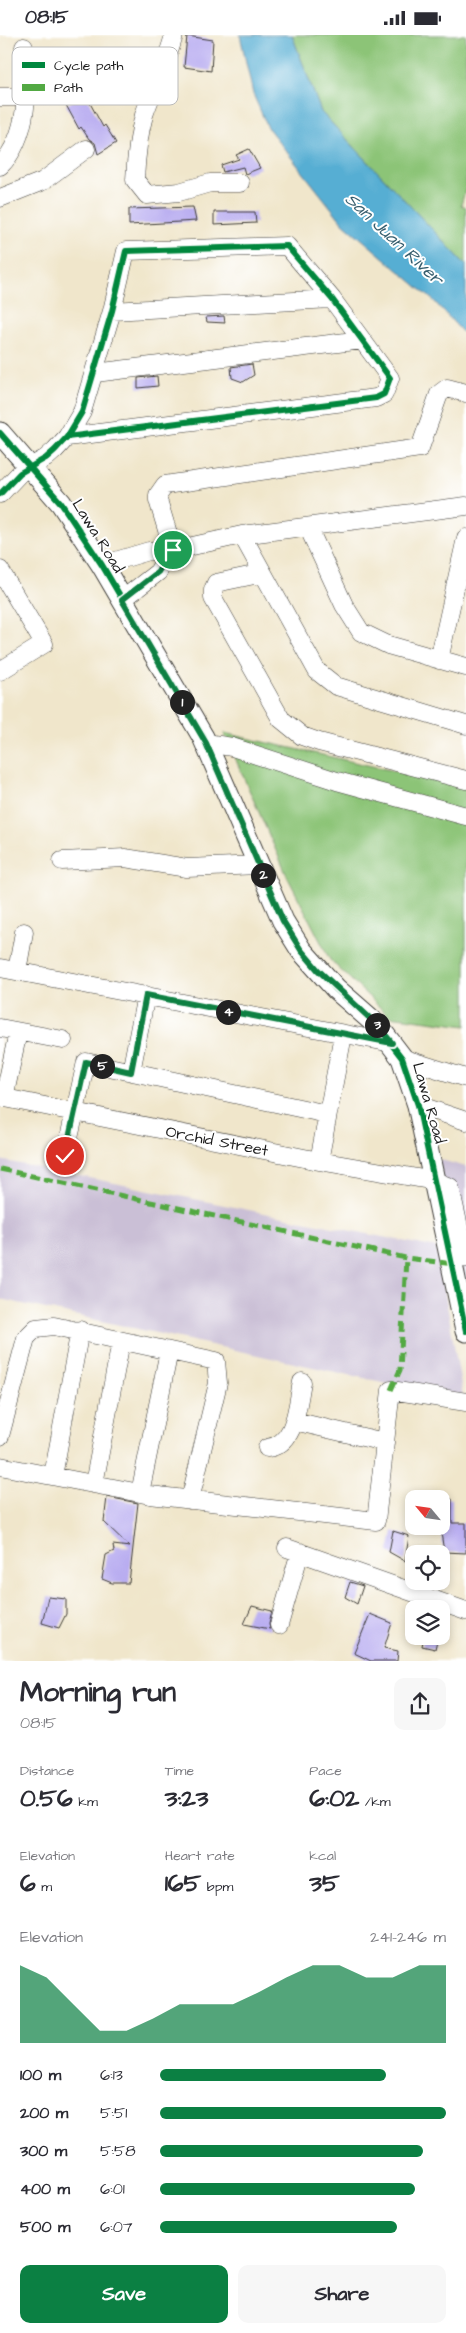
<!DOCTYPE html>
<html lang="en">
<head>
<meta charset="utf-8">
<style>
	body { margin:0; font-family:"Architects Daughter",sans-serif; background:#f7f7f7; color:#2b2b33; height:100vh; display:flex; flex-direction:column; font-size:19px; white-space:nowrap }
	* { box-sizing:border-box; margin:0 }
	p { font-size:16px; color:#7c7c81 }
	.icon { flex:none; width:28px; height:28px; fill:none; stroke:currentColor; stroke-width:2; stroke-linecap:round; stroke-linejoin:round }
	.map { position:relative; height:1626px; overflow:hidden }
	.sheet { display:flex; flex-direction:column; background:#fff; flex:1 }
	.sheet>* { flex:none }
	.needle { width:32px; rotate:299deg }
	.controls { position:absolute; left:405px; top:1455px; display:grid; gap:10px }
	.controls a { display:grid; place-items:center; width:45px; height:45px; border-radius:10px; background:#fff; box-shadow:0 2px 8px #0003; font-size:25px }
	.pin { position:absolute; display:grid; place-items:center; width:42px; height:42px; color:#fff; margin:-21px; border:2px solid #fff; border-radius:50%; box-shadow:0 1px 5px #0007 }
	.km { position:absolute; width:25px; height:25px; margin:-12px; border-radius:50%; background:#222; color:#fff; font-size:14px; line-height:25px; text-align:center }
	.round { display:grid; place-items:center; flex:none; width:52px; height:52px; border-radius:10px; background:#f7f7f7 }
	.overview { display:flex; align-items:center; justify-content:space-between; height:85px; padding:0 20px }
	h1 { font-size:28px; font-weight:700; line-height:38px }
	.stats { display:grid; grid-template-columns:repeat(3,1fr); gap:8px; height:85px; padding:5px 20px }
	.stats div { display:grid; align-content:center }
	.stats b { font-size:25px; font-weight:700 }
	.stats small { font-size:14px; font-weight:400 }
	.stats p { font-size:14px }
	.chart { height:140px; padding:10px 20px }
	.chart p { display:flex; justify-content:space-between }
	.chart svg { width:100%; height:90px; margin-top:5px; fill:#0b8043; opacity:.7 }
	.button { display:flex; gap:10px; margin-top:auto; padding:10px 20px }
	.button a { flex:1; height:58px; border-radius:10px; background:#0b8043; color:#fff; font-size:20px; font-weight:700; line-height:58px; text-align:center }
	.button a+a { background:#f7f7f7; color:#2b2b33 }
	ul { padding:0 20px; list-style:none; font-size:16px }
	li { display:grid; grid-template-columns:80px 60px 1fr; align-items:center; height:38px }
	li i { height:12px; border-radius:6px; background:#0b8043 }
	.status { display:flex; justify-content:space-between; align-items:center; height:35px; padding:0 25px; background:#fff; direction:ltr }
	.status svg { height:14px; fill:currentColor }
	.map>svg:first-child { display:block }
	.industrial { fill:#cabfd6 }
	.green { fill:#8cc477; stroke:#54704a }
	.water { fill:#57aed3; stroke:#3a6578 }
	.building { fill:#b7abf0 }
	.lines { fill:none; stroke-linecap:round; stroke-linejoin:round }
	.minor-casing { stroke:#3c3a36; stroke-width:19 }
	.major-casing { stroke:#3c3a36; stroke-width:23 }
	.minor { stroke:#fff; stroke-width:18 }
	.major { stroke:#fff; stroke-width:21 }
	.quiet { stroke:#52a943; stroke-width:5; stroke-dasharray:10 5; stroke-linecap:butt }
	.cycleway-casing { stroke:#fff; stroke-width:9 }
	.cycleway { stroke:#00873e; stroke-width:6 }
	.route-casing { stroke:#fff; stroke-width:10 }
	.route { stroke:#0b8043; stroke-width:6 }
	.labels { text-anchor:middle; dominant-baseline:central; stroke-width:4; stroke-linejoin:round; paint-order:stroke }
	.street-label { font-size:16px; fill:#1c1c1c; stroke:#fff }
	.water-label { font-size:18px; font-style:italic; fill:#375e6e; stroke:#fff }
	.key { fill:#fff; stroke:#bbb; stroke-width:1 }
	.key-label { font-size:14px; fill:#1c1c1c }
</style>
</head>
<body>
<div class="status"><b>08:15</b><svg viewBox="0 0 49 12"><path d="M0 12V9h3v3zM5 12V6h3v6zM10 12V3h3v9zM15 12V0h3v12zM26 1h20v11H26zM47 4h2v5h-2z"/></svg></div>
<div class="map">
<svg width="466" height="1626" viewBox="0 0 466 1626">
	<rect width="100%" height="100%" fill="#fff"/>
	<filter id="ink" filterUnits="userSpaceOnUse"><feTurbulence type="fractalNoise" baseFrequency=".02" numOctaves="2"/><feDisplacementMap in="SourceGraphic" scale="10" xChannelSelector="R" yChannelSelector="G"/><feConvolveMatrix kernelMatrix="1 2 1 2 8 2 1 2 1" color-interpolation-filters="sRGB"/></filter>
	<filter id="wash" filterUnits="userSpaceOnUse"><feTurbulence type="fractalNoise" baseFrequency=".0096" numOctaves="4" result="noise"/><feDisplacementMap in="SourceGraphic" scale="20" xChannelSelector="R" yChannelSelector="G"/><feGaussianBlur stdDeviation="1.12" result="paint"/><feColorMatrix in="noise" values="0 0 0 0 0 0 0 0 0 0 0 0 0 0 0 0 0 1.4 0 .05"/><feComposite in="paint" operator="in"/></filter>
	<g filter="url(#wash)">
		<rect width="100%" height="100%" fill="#f0e6cb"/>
		<path class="industrial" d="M434 1123 466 1132V1273Z
			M0 1125 437 1213 463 1361 382 1347 0 1264Z"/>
		<path class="green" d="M292 0H466V153L461 170 466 172V230L321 77Z
			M224 698 466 752V991L389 981 330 925 288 843Z"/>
		<path class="water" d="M240 0H292L321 77 466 230V301L434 266 343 188 268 93 253 59Z"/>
		<g id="blocks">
			<path class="building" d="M187 1 213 5 211 36 184 32Z
				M85 59 103 92 105 90 116 108 98 119 95 108 89 104 81 92 79 94 66 70Z
				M249 114 260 133 245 139 243 132 223 137 221 130 239 124 236 120Z
				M193 172 196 186 129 190V174Z
				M214 177H255L256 188 214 190Z
				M224 281 225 288 207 287 206 282Z
				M252 329 254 340 243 347 232 343 231 332Z
				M157 341 158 351 138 353V343Z
				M107 1462 138 1468 129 1548H112L102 1544 106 1520 114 1516 113 1510 130 1512 104 1487Z
				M441 1462 452 1464V1488H466V1518L444 1517 440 1491H441Z
				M393 1496 409 1501 405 1526 389 1517Z
				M350 1547 363 1551 357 1569 345 1562Z
				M48 1562 66 1564V1579L59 1593 42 1588Z
				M252 1571 272 1576 269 1588 270 1594 244 1589Z
				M370 1579 392 1588 384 1613 398 1616 397 1626H371L354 1618Z
				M424 1601H438L435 1614 422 1611Z"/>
		</g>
	</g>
	<g filter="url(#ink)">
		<use href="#blocks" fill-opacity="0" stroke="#3c3a36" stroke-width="1"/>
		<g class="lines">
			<defs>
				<path id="minor" d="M174 0C167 28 153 53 144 80 138 102 136 123 135 145L147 160 179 157 210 148H240
					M0 62H25
					M0 131C29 102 29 50 24 12
					M0 163 43 146 86 114
					M112 276 332 264
					M95 338 362 305
					M0 459 20 438 46 423 55 415 67 402 82 377 112 276 126 216 287 211 332 264 390 343 384 359 376 363 67 402
					M308 492 344 570 361 597 388 610 466 632
					M242 500 317 636 336 651 466 690
					M173 515 158 465V460L165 450 420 413 439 359 447 353 466 358
					M102 530 149 516H170L242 500 466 471
					M0 535 44 609 0 636
					M263 538 216 548 213 555V563L281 684 302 701 319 707 466 745
					M122 565 158 537 170 516
					M439 625 466 503
					M206 708 232 712 337 746 466 781
					M62 826 125 823 187 833 259 830
					M0 933 392 1008
					M17 936 24 897
					M0 993 63 1005
					M402 1023 466 1043
					M131 1037 146 960
					M0 1062 319 1126 435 1146 450 1152 466 1223
					M4 1063 18 997
					M418 1070 466 1086
					M65 1121 86 1027 327 1079
					M319 1126 343 1000
					M294 1386 384 1407
					M0 1401 26 1303 36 1293 54 1291 216 1326 218 1348 190 1465
					M267 1413C296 1410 297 1371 302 1347
					M0 1431 150 1460 376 1486 391 1355 466 1367
					M53 1441 80 1295
					M94 1449 121 1306
					M140 1458 169 1316
					M287 1513 466 1576
					M279 1590 300 1517"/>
				<path id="major" d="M0 398 61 468 102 530 203 702 283 886 301 915 336 954 376 989 402 1023 418 1070 466 1296"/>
			</defs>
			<use href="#minor" class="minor-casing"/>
			<use href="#major" class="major-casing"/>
			<use href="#minor" class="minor"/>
			<use href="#major" class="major"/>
			<path class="quiet" d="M0 1134 406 1223 453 1229
				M391 1355 400 1335 406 1223"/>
			<defs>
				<path id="cycleway" d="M0 398 61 468 102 530 203 702 283 886 301 915 336 954 376 989 402 1023 418 1070 466 1296
					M0 459 20 438 46 423 55 415 67 402 82 377 112 276 126 216 287 211 332 264 390 343 384 359 376 363 67 402"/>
			</defs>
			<use href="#cycleway" class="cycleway-casing"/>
			<use href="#cycleway" class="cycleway"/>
		</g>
	</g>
	<g class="lines" filter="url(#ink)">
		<defs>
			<path id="route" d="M65 1121 86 1027 131 1037 146 960 392 1008 376 989 318 935 301 915 283 886 206 708 122 565 158 537 170 516 173 515"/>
		</defs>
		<use href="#route" class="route-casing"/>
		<use href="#route" class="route"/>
	</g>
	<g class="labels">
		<g class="street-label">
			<text transform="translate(98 501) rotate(58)">Lawa Road</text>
			<text transform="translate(429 1068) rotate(74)">Lawa Road</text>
			<text transform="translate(217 1106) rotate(11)">Orchid Street</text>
		</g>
		<g class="water-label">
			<text transform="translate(394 204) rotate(43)">San Juan River</text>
		</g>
	</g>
	<rect x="12" y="12" width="166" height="58" rx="8" class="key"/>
	<rect x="22" y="27" width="23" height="6" fill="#00873e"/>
	<rect x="22" y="49" width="23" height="7" fill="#52a943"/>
	<g class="key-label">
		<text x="54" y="35">Cycle path</text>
		<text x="54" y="57">Path</text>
	</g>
</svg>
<div class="controls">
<a><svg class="needle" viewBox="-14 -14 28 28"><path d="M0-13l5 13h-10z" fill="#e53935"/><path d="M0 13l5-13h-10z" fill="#7c7c81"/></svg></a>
<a><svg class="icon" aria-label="locate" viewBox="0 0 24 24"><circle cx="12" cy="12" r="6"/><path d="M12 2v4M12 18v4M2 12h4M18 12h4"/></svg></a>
<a><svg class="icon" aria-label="layers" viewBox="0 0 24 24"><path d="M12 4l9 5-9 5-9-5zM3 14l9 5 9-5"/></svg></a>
</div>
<div class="pin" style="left:173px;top:515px;background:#1e9e55"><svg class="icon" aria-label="arrive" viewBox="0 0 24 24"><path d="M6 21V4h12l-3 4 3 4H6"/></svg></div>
<div class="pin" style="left:65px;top:1121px;background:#d93025"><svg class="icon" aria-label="check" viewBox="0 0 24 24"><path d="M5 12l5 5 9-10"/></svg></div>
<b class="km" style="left:182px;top:667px">1</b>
<b class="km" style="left:263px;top:840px">2</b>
<b class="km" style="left:377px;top:990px">3</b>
<b class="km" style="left:228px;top:977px">4</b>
<b class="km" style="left:102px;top:1031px">5</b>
</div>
<section class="sheet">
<div class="overview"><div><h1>Morning run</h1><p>08:15</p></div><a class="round"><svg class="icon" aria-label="share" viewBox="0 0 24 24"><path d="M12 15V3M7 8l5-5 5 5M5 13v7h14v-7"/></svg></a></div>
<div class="stats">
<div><p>Distance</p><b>0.56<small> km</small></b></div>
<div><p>Time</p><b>3:23</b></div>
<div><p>Pace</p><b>6:02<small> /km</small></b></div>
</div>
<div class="stats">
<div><p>Elevation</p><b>6<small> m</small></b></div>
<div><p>Heart rate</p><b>165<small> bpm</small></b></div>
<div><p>kcal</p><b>35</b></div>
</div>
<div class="chart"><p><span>Elevation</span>241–246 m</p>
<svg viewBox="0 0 160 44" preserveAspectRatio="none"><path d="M0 44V6L10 12L20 25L30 38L40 38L50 32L60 25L70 25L80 25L90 19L100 12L110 6L120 6L130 12L140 12L150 6L160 6V44z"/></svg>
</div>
<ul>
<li><b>100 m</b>6:13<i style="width:79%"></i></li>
<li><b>200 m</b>5:51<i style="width:100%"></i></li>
<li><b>300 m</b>5:58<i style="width:92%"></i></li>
<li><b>400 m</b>6:01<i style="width:89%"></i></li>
<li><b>500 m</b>6:07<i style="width:83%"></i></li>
</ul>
<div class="button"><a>Save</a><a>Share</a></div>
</section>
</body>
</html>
